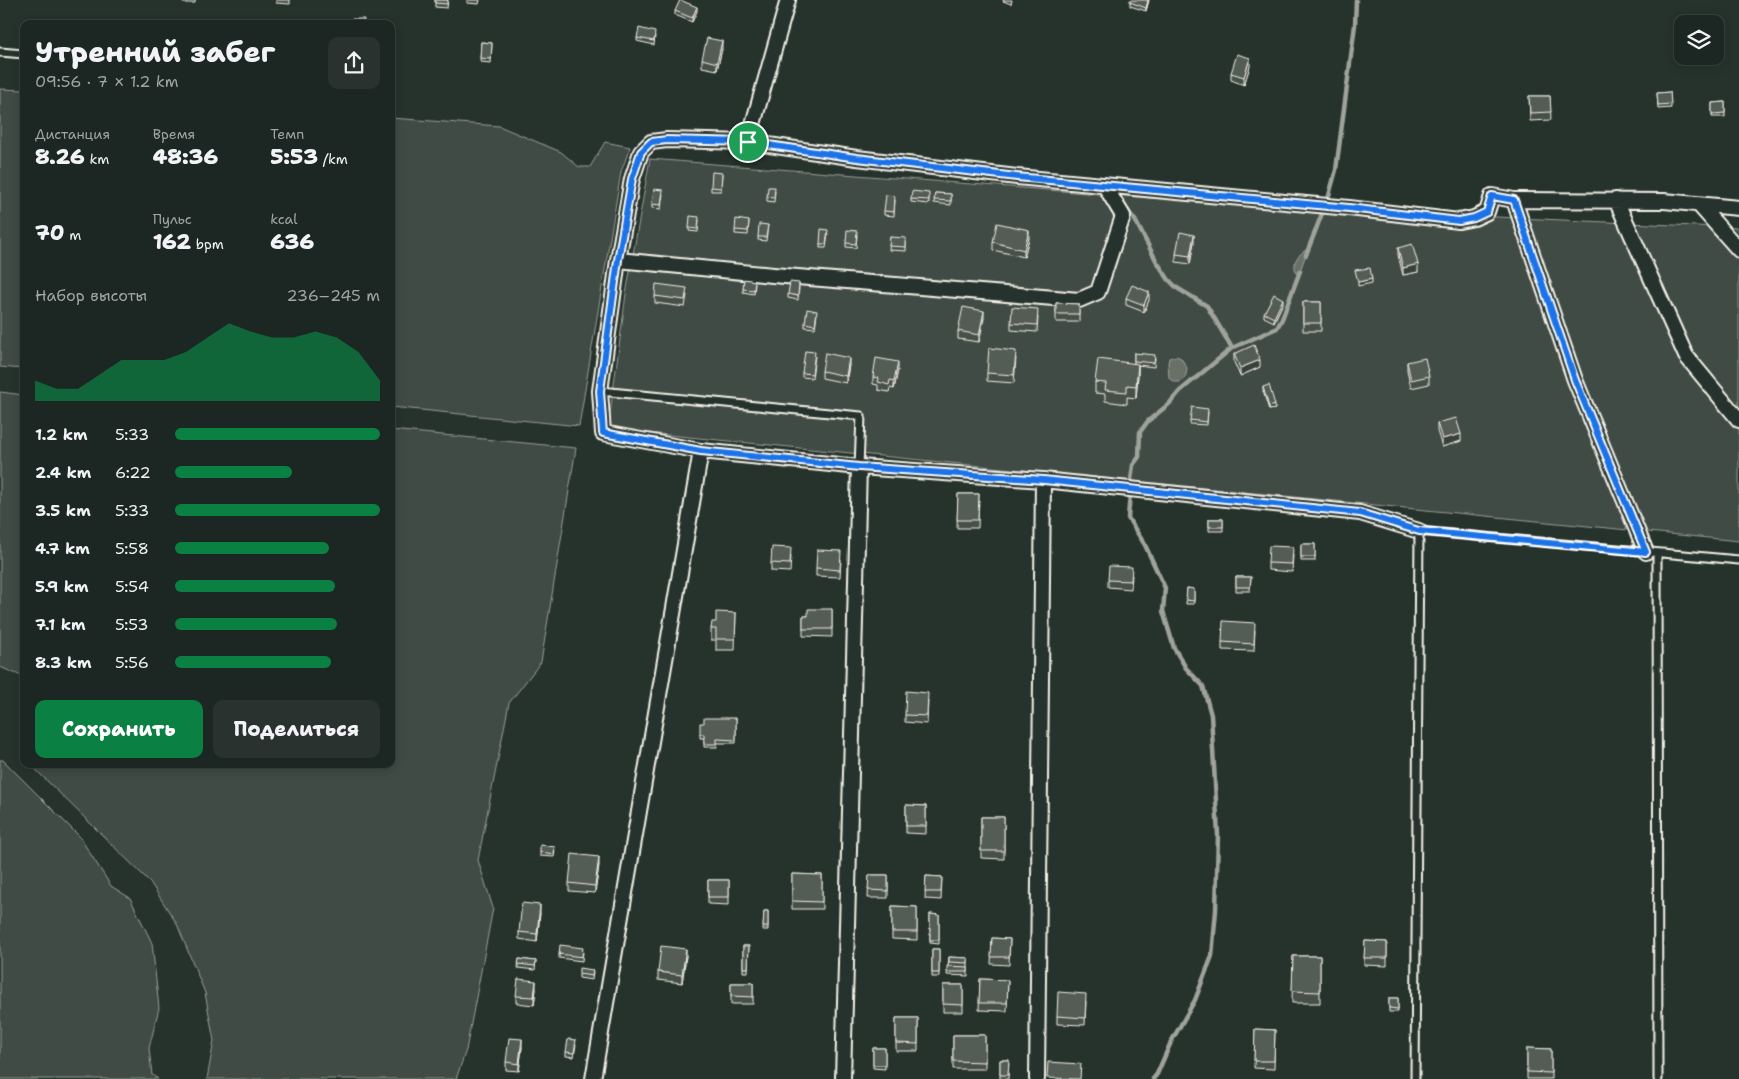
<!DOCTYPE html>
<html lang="ru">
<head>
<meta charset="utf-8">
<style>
	body { margin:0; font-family:"Shantell Sans",sans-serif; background:#29322f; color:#f1f3f6; height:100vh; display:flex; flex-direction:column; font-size:19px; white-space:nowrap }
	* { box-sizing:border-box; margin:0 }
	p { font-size:16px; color:#a0a5a5 }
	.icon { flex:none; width:28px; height:28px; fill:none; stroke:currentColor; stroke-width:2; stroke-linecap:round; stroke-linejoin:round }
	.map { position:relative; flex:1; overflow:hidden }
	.drawer { position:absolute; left:20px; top:20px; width:375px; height:748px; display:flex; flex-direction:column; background:#1c2622; border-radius:10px; box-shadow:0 2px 12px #0003,0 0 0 1px #3a4340 }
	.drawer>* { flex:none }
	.fabs { position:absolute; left:1674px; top:15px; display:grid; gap:10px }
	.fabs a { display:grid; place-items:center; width:50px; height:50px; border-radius:10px; background:#1c2622; box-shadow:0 2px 12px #0003,0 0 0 1px #3a4340; font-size:25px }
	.pin { position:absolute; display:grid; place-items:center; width:42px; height:42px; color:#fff; margin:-21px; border:2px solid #fff; border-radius:50%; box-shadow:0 1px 5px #0007 }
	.round { display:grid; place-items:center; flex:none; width:52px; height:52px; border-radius:10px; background:#29322f }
	.summary { display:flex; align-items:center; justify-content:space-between; height:85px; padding:0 15px }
	h1 { font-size:28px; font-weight:800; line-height:38px }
	.stats { display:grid; grid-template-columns:repeat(3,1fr); gap:8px; height:85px; padding:5px 15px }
	.stats div { display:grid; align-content:center }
	.stats b { font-size:21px; font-weight:800 }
	.stats small { font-size:14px; font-weight:400 }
	.stats p { font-size:14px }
	.chart { height:140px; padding:10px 15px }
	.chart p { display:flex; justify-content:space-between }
	.chart svg { width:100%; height:90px; margin-top:5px; fill:#0b8043; opacity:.7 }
	.button { display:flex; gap:10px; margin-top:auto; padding:10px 15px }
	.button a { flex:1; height:58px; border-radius:10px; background:#0b8043; color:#fff; font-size:20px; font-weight:800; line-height:58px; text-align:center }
	.button a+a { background:#29322f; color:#f1f3f6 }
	ul { padding:0 15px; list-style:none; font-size:16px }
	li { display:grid; grid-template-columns:80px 60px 1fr; align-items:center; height:38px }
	li i { height:12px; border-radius:6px; background:#0b8043 }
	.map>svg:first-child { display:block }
	.green { fill:#414b45; stroke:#9a9e96 }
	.water { fill:#676f68; stroke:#9fa39b }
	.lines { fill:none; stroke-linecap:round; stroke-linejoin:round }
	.stream { stroke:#9fa39b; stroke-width:4.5 }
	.service-casing { stroke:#f4f1e8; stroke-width:11 }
	.minor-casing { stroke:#f4f1e8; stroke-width:18 }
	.service { stroke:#26332d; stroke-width:7 }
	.minor { stroke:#26332d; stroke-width:14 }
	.wall { fill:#474f49; stroke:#f4f1e8 }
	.shaded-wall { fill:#39403c; stroke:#f4f1e8 }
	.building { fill:#525c55; stroke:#f4f1e8 }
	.route-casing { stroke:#fff; stroke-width:10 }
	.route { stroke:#1a73e8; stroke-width:6 }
</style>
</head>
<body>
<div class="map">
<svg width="1739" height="1079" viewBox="0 0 1739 1079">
	<rect width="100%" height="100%" fill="#26332d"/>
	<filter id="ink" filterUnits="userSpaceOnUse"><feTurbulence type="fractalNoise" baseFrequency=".02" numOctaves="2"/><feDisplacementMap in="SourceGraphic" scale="10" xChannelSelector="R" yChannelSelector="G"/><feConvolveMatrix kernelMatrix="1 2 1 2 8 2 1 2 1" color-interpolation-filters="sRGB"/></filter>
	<g filter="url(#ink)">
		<path class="green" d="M0 89 24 90V369L0 367Z
			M391 118 499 126 561 152 579 167H590L605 142 630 147 621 172 579 426 391 407Z
			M650 159 1253 206 1739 228V541L608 429 626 294Z
			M0 392 24 395V677L0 667Z
			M391 430 576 448 541 662 509 703 478 860 493 908 466 1050 456 1079H207L214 1041 205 993 177 924 150 882 35 769V764H391Z
			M0 760H3L79 836 111 886 130 898 152 943 159 1008 149 1048 152 1075 158 1079H0Z"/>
		<path class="water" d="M1308 249 1298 276C1291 264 1296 255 1308 249Z
			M1176 356 1181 358 1187 368 1186 375 1181 382H1174L1169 378 1168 363 1169 358Z"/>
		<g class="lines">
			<path class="stream" d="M1328 199 1336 170 1355 25 1356 0
				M1125 207 1135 220 1157 262 1169 280 1177 288 1207 306 1232 348
				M1306 255 1323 211
				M1130 487 1133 465 1139 457 1140 432 1148 421 1169 404 1180 391 1232 348 1277 328 1282 319 1300 271
				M1130 493 1128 518 1145 545 1165 588 1163 611 1174 648 1186 668 1203 686 1211 715 1218 835 1216 910 1212 956 1195 1000 1171 1042 1157 1074 1153 1079"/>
			<defs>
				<path id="service" d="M0 52 24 54
					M600 391 861 416 859 467
					M1657 553 1658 1079
					M1415 1079 1419 531 1739 560"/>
				<path id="minor" d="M748 142 788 0
					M1514 200 1575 380 1646 552
					M1616 200 1686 356 1739 420
					M1700 206 1739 250
					M618 260 773 275 1079 300 1098 292 1123 216 1105 186
					M1419 531 1360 513 1043 480 859 467 701 451 603 433 600 391 618 260 632 179 641 152 651 142 667 140 748 142 857 158 1017 177 1349 208 1459 221 1474 218 1487 212 1492 196 1514 200 1664 201 1739 208
					M593 1079 701 451
					M843 1079 859 467
					M1037 1079 1043 480"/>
			</defs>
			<use href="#service" class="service-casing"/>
			<use href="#minor" class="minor-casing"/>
			<use href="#service" class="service"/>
			<use href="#minor" class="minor"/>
		</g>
		<path class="wall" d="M183 0H195V3H183Z
			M276 0H290V4L276 3Z
			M435 0H448L447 8 435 7Z
			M467 0H480L479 4 467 3Z
			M1003 0H1012L1011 4 1003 1Z
			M1149 0 1146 11 1130 6V2Z
			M675 11H697L692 22 675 15Z
			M655 36 654 45 637 41V38Z
			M481 42 492 43 491 63 480 62Z
			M722 49 717 70 702 67V59Z
			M1250 66 1244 85 1231 80V73Z
			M1670 92 1671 108 1658 109 1657 93Z
			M1529 96H1550L1551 120 1530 121Z
			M1725 102V117H1712V103Z
			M722 173 721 191H711V187Z
			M775 191 774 202 767 201V197Z
			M935 193 951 194V205L934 203Z
			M663 194 661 209 652 208V204Z
			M929 197V204L911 202V199Z
			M895 200 894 216 884 215V211Z
			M699 220 698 232 689 231V228Z
			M749 221 748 235 735 234V230Z
			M768 225 766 241 758 240V237Z
			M828 234 826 248H820V244Z
			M857 235 856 248 846 247V243Z
			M890 237 906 242V251L889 250Z
			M1029 238 1024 257 993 250V242Z
			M1194 242 1190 264 1176 262V254Z
			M1398 248 1418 272 1403 275 1398 255Z
			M755 284 754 294 743 292V289Z
			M799 287 798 300 788 298V294Z
			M687 295 685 307 655 303V296Z
			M1126 298 1149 300 1144 312 1126 305Z
			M1303 302H1321V331H1303Z
			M1056 303 1079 304V322H1056Z
			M1283 303 1274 322 1264 317V313Z
			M817 314 815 328 805 327V323Z
			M1038 317 1037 332 1011 330V323Z
			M984 318 979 342 958 339V331Z
			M1134 353 1155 358 1154 367 1138 365V375L1136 398 1127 397V404L1105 401V394L1095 393V382L1134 363Z
			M1234 354 1260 367 1240 376 1234 362Z
			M815 356 812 378 802 377V373Z
			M1016 358 1014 383 987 381V373Z
			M1407 362 1429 376V384L1411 388 1407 370Z
			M849 365 846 383 822 378V371Z
			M898 370 894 389 890 388 889 392 878 390V385L873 384V377Z
			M1263 387 1275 409 1269 410 1263 391Z
			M1208 412 1207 425 1190 424V420Z
			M1437 423 1461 441 1442 447 1437 431Z
			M958 494H979L978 528H957Z
			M1209 519H1223V531H1209Z
			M1301 544H1315V561H1301Z
			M1293 555 1292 572 1268 570V563Z
			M791 556 790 572 771 571V563Z
			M841 559 840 577 816 576V568Z
			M1132 575 1131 589 1108 587V580Z
			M1236 577H1251L1250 591H1236Z
			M1187 588 1194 589V604H1186Z
			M832 609V637L803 636V616H808Z
			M736 613 735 650H716V640H711V629L716 622Z
			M1255 630 1254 651 1222 650V642Z
			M928 700 927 724 905 722V715Z
			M736 718V743H717V747H704V738H700V734L704 723Z
			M906 805 926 806V834L906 833Z
			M981 817H1004V859L981 858Z
			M555 851 554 857 540 856V852Z
			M599 865 595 893 569 891V883Z
			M792 874 822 875V909H792Z
			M869 875H888V898H868Z
			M926 876 942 877 941 900 925 899Z
			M708 880H729V905L708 904Z
			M892 906 917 907V940L892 939Z
			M764 911H768V930H763Z
			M540 913 537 942 519 939V932Z
			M930 914 939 915V944L930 943Z
			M992 938 1010 939 1009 965 991 964Z
			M1365 941 1387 942V966L1364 965Z
			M743 946H749L748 972H743Z
			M932 949H939V977H932Z
			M583 952 582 961 559 958V954Z
			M686 956 682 983 658 980V972Z
			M1293 956H1320V1003H1292Z
			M949 957 968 958V976L947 975Z
			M519 959 536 961 535 970 518 968Z
			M593 973 592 980 579 978V974Z
			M980 979 1008 980 1007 1011 979 1010Z
			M731 983H753V1004H731Z
			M943 985H963V1012H943Z
			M536 989 534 1005 516 1003V996Z
			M1389 998H1398V1012H1389Z
			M1086 1001 1085 1025 1057 1024V1016Z
			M896 1018H918V1051H896Z
			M1255 1029 1275 1030 1274 1069 1254 1068Z
			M953 1035H985V1069H953Z
			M576 1044 574 1057 566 1056V1052Z
			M522 1047 519 1071 506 1070V1062Z
			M873 1048H885V1069L873 1068Z
			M1527 1048 1551 1049V1079H1527Z
			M1000 1060H1009L1008 1079H1000Z"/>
		<path class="shaded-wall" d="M1148 0H1149L1146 11V8Z
			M697 7V11L692 22V18Z
			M722 41V49L717 70V63Z
			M1250 58V66L1244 85V77Z
			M1029 230V238L1024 257V250Z
			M1194 235V242L1190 264V256Z
			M1418 264V272L1403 275V268Z
			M1372 279V283L1358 286V282Z
			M1149 292V300L1144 312V305Z
			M1283 299V303L1274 322V318Z
			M984 311V318L979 342V335Z
			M849 358V365L846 383V376Z
			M1260 360V367L1240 376V368Z
			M898 362V370L894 389V381Z
			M1138 364V375L1136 398V386Z
			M1275 405V409L1269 410V407Z
			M1461 434V441L1442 447V439Z
			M599 857V865L595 893V886Z
			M540 905V913L537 942V934Z
			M686 949V956L682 983V975Z
			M536 981V989L534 1005V997Z
			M522 1039V1047L519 1071V1064Z"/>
		<path class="building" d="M435 0H448L447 4 435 3Z
			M680 0 697 7 692 18 675 11Z
			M1130 0H1148L1146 8 1130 2Z
			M352 19H364L363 24H352Z
			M639 28 655 32 654 41 637 38Z
			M707 38 722 41 717 63 702 59Z
			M481 42 492 43 491 59 480 58Z
			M1237 54 1250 58 1244 77 1231 73Z
			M1670 92 1671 104 1658 105 1657 93Z
			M1529 96H1550L1551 112 1530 113Z
			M1725 102V113L1712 114V103Z
			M712 172 722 173 721 188 711 187Z
			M768 187H775L774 198 767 197Z
			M654 189 663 190 661 205 652 204Z
			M912 191 929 193V200L911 199Z
			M935 193 951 194V201L934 200Z
			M886 195 895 196 894 212 884 211Z
			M690 216 699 217 698 229 689 228Z
			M736 219 749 221 748 231 735 230Z
			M997 223 1029 230 1024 250 993 242Z
			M759 224 768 225 766 237H758Z
			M821 229 828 230 826 244H820Z
			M847 230 857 231 856 244 846 243Z
			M1180 232 1194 235 1190 256 1176 254Z
			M890 237 906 238V247L889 246Z
			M1412 244 1418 264 1403 268 1398 248Z
			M1370 268 1372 279 1358 282 1355 270Z
			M744 279 755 281 754 290 743 289Z
			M790 282 799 283 798 296 788 294Z
			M656 284 687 288 685 300 655 296Z
			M1132 285 1149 292 1144 305 1126 298Z
			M1274 294 1283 299 1274 318 1264 313Z
			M1303 302H1321V323H1303Z
			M1056 303 1079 304V314H1056Z
			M963 307 984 311 979 335 958 331Z
			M1012 307 1038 309 1037 325 1011 323Z
			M807 309 817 311 815 325 805 323Z
			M1254 345 1260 360 1240 368 1234 354Z
			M989 348 1016 351 1014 375 987 373Z
			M805 351 815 352 812 374 802 373Z
			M825 353 849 358 846 376 822 371Z
			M1134 353 1155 355 1154 363 1134 361Z
			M876 358 898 362 894 381 890 380 889 385 878 382 879 378 873 377Z
			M1425 358 1429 376 1411 380 1407 362Z
			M1098 359 1138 364 1136 386 1127 385V392L1105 390 1106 383 1095 382Z
			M1269 385 1275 405 1269 407 1263 387Z
			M1192 407 1208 409 1207 422 1190 420Z
			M1456 418 1461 434 1442 439 1437 423Z
			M958 494H979L978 520H957Z
			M1209 519H1223V527H1209Z
			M1301 544H1315V557H1301Z
			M1269 546 1293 547 1292 564 1268 563Z
			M772 547 791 548 790 564 771 563Z
			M817 550 841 551 840 570 816 568Z
			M1109 566 1132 567 1131 581 1108 580Z
			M1236 577H1251L1250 587H1236Z
			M1187 588 1194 589V601L1186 600Z
			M808 609H832V629H803V616H808Z
			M716 612 736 613 735 639H716V629H711L712 622H716Z
			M1223 621 1255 623 1254 644 1222 642Z
			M906 691 928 693 927 716 905 715Z
			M704 718H736V740L717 739V744H704V734H700V723H704Z
			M906 805 926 806V826H906Z
			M981 817H1004V851H981Z
			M540 845 555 847 554 854 540 852Z
			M572 854 599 857 595 886 569 883Z
			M792 874 822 875V902L792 901Z
			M869 875H888V891L868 890Z
			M926 876 942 877 941 892H925Z
			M708 880H729V897H708Z
			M522 903 540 905 537 934 519 932Z
			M892 906 917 907V932H892Z
			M764 911H768V927H763Z
			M930 914 939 915V940H930Z
			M992 938 1010 939 1009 957H991Z
			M1365 941 1387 942V958H1364Z
			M560 945 583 948 582 957 559 954Z
			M661 946 686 949 682 975 658 972Z
			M743 946H749L748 968H743Z
			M932 949H939V973H932Z
			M1293 956H1320V992L1292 991Z
			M949 957 968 958V963L949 962Z
			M519 959 536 961 535 966 518 964Z
			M947 966 968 967V972H947Z
			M579 968 593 970 592 976 579 974Z
			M518 979 536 981 534 997 516 996Z
			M980 979 1008 980 1007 1003H979Z
			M731 983H753V997L731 996Z
			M943 985H963V1005L943 1004Z
			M1058 992 1086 994 1085 1018 1057 1016Z
			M1389 998H1398V1009L1389 1008Z
			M896 1018H918V1044L896 1043Z
			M1255 1029 1275 1030 1274 1061H1254Z
			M953 1035H985V1062L953 1061Z
			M509 1038 522 1039 519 1064 506 1062Z
			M568 1039 576 1040 574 1053 566 1052Z
			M873 1048H885V1065H873Z
			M1527 1048 1551 1049V1073L1527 1072Z
			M1000 1060H1009L1008 1075H1000Z
			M1048 1062 1081 1064 1080 1079 1047 1078Z"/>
	</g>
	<g class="lines" filter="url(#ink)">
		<defs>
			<path id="route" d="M667 140 748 142 857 158 1017 177 1349 208 1459 221 1474 218 1487 212 1492 196 1514 200 1575 380 1646 552 1419 531 1360 513 1044 480 859 467 701 451 603 433 600 391 618 260 632 179 641 152 651 142Z"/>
		</defs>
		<use href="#route" class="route-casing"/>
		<use href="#route" class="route"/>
	</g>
</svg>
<div class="fabs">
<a><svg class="icon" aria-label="layers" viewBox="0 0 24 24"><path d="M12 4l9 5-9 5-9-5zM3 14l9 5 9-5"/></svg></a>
</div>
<div class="pin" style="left:748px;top:142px;background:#1e9e55"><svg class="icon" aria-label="arrive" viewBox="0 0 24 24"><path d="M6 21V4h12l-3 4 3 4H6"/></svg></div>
<section class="drawer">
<div class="summary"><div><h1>Утренний забег</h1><p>09:56 · 7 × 1.2 km</p></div><a class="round"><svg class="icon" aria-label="share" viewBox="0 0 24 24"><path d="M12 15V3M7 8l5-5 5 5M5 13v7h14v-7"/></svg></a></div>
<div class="stats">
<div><p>Дистанция</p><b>8.26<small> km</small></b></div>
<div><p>Время</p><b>48:36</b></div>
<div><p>Темп</p><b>5:53<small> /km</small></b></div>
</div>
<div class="stats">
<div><b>70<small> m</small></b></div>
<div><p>Пульс</p><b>162<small> bpm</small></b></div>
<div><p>kcal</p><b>636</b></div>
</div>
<div class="chart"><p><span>Набор высоты</span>236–245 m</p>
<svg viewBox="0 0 160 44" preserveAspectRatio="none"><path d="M0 44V34L10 38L20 38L30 31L40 24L50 24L60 24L70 20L80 13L90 6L100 10L110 13L120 13L130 10L140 13L150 20L160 34V44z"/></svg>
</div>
<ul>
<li><b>1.2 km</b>5:33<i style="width:100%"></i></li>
<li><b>2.4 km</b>6:22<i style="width:57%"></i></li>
<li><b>3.5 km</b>5:33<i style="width:100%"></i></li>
<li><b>4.7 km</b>5:58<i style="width:75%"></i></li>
<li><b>5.9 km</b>5:54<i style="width:78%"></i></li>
<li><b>7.1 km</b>5:53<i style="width:79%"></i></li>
<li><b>8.3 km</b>5:56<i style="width:76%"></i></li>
</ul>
<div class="button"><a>Сохранить</a><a>Поделиться</a></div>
</section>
</div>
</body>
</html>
